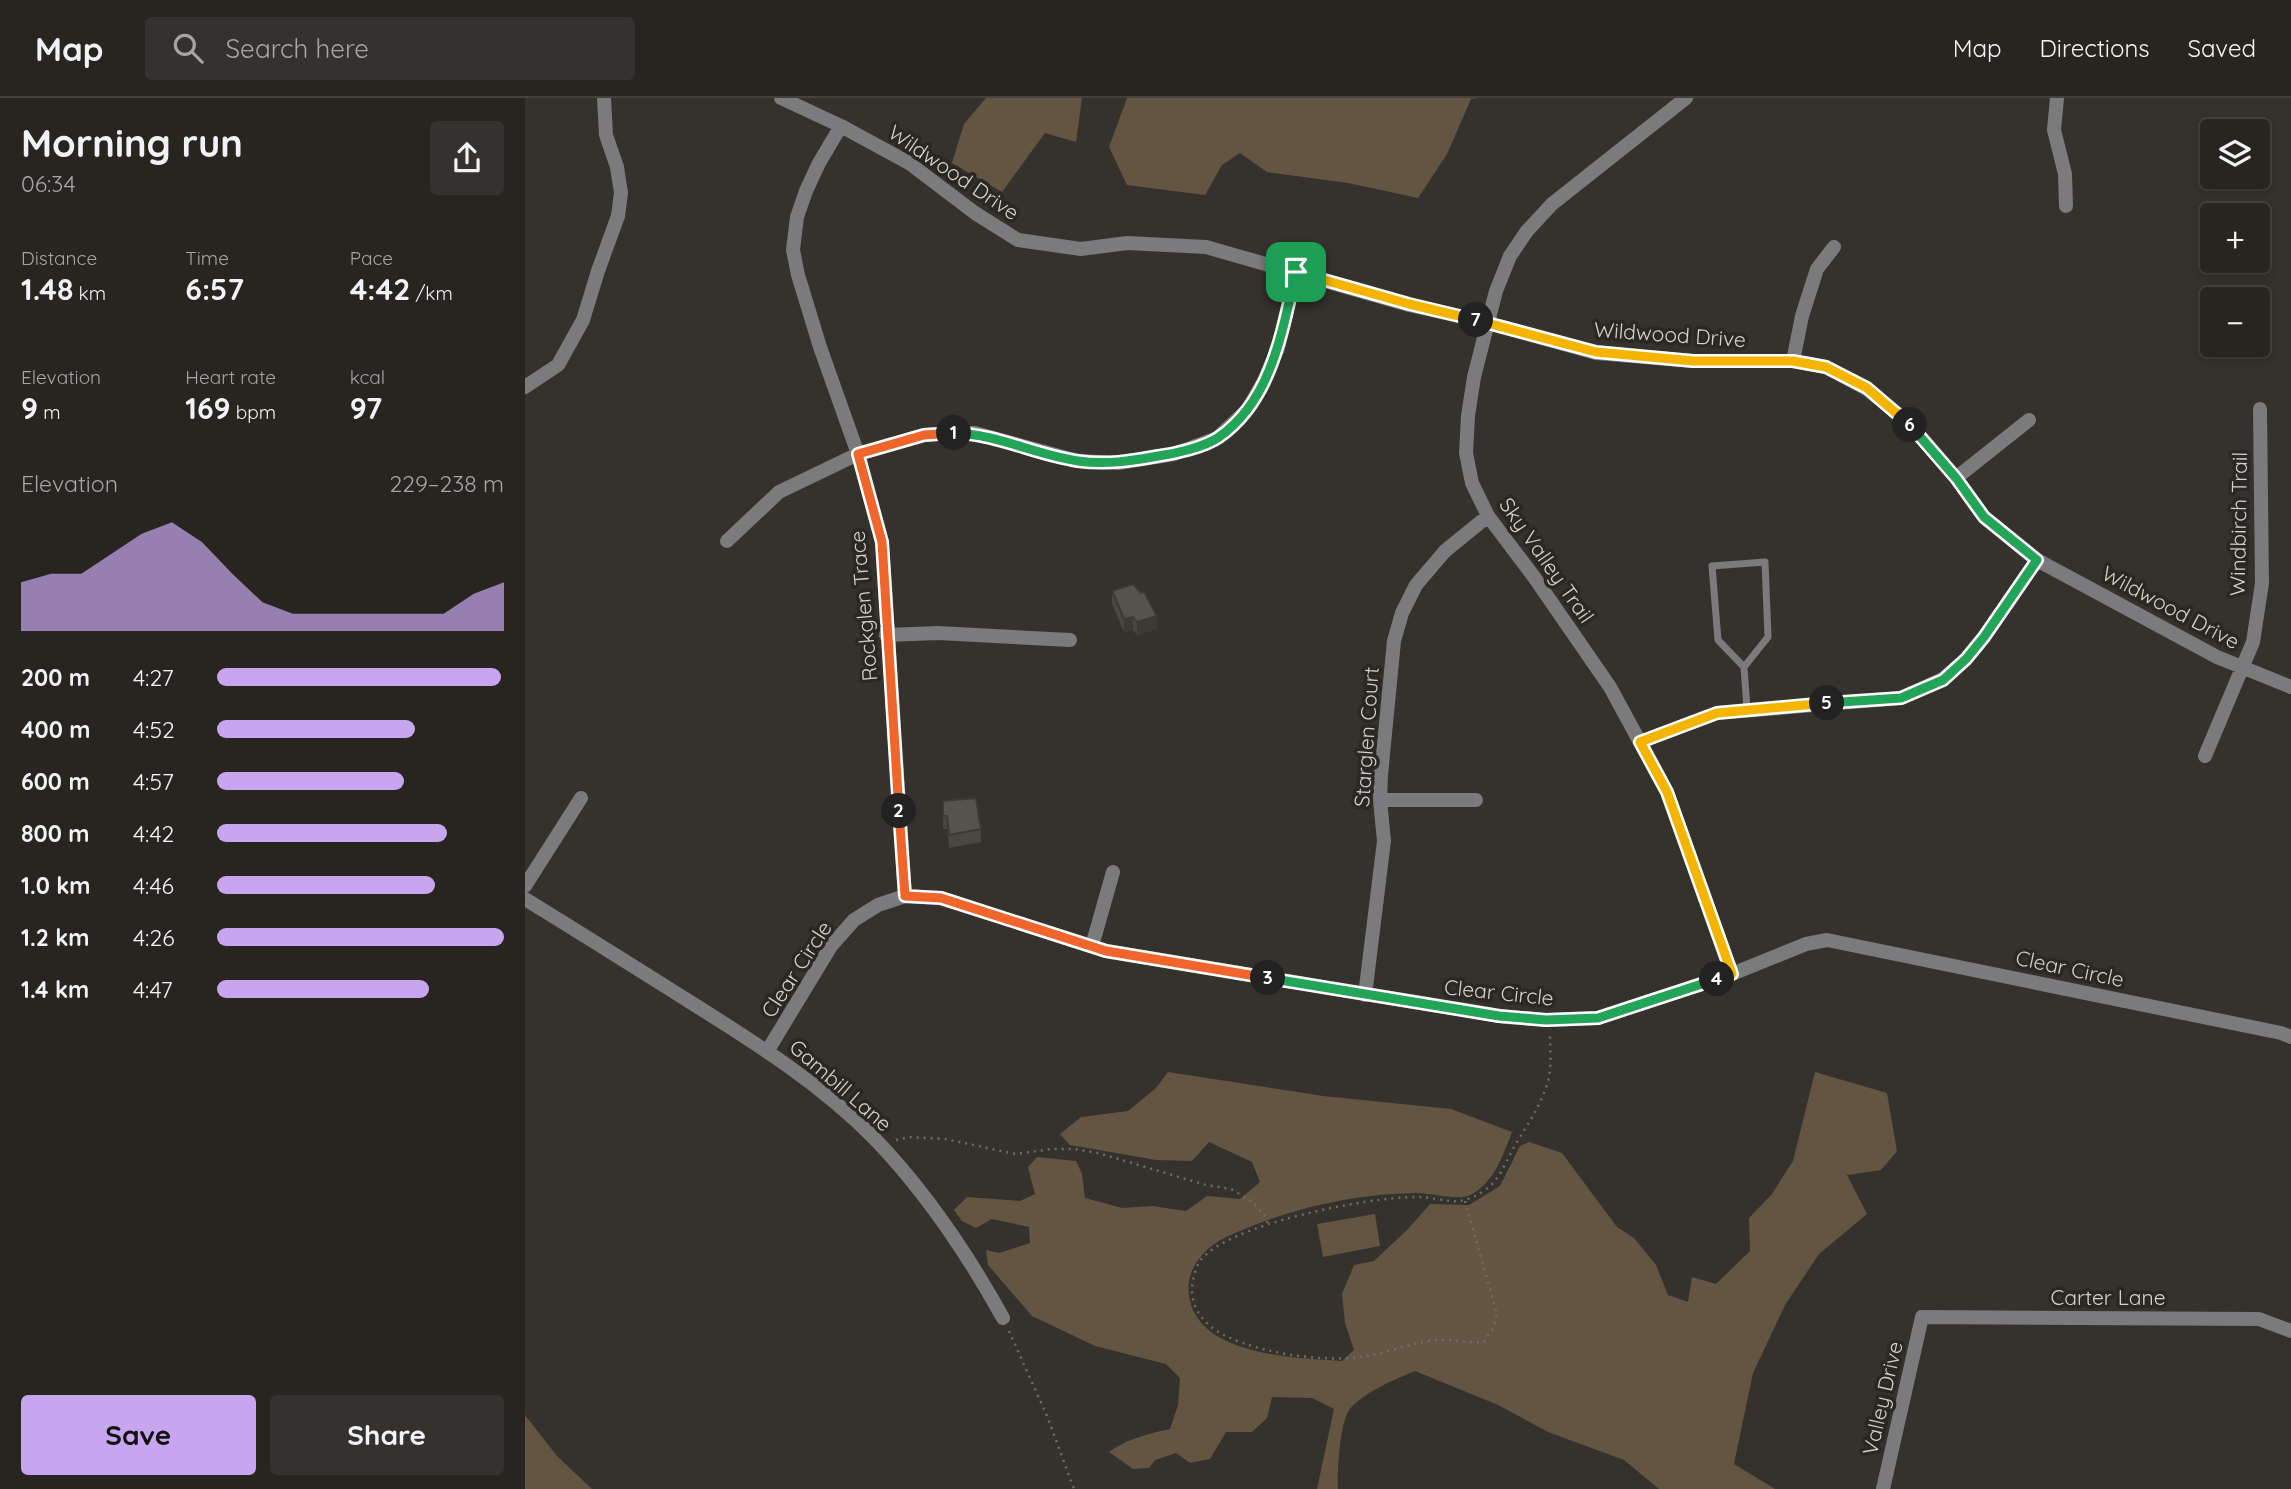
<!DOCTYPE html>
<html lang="en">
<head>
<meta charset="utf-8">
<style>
	body { margin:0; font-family:Quicksand,sans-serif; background:#34312e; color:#f1f3f6; height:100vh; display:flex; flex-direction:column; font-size:26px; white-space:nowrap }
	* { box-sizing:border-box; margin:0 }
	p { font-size:23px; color:#a5a5a5 }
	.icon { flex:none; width:38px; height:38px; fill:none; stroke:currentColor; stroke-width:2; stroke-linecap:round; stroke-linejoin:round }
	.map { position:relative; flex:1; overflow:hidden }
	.drawer { display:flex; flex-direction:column; background:#282521; width:525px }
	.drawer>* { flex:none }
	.buttons { position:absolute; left:1675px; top:21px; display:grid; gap:14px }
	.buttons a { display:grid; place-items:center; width:70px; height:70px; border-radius:7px; background:#282521; box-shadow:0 4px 10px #0003,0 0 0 2px #44423f; font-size:35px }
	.pin { position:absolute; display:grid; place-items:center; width:60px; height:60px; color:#fff; margin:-30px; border-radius:14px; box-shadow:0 4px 10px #0006 }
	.km { position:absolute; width:35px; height:35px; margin:-18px; border-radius:50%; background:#222; color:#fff; font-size:19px; line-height:35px; text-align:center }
	.round { display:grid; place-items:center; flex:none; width:74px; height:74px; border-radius:7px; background:#34312e }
	.summary { display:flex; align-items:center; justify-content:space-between; height:119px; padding:0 21px }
	h1 { font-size:38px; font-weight:800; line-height:52px }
	.figures { display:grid; grid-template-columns:repeat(3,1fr); gap:10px; height:119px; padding:7px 21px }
	.figures div { display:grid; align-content:center }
	.figures b { font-size:30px; font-weight:800 }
	.figures small { font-size:19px; font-weight:400 }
	.figures p { font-size:19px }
	.chart { height:196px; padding:14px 21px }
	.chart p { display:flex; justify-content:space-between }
	.chart svg { width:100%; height:126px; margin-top:7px; fill:#c8a5ef; opacity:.7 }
	.cta { display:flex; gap:14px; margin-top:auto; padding:14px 21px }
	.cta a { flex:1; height:80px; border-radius:7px; background:#c8a5ef; color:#111; font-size:28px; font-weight:800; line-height:80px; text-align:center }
	.cta a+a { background:#34312e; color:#f1f3f6 }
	ul { padding:0 21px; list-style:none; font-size:23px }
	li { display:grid; grid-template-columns:112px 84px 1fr; align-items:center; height:52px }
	li i { height:18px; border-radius:9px; background:#c8a5ef }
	header { display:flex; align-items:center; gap:42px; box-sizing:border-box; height:98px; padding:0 35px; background:#282521; border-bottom:2px solid #44423f }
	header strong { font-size:33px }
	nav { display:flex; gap:38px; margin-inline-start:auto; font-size:24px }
	.search { width:490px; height:63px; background:#34312e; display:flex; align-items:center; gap:18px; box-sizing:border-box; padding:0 24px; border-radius:7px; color:#a5a5a5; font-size:26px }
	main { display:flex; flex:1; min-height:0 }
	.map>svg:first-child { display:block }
	.green { fill:#635542 }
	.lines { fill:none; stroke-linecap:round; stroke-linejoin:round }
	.path { stroke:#6f6c67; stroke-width:2.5; stroke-dasharray:2 5; stroke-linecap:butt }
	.service { stroke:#7b7a7c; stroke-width:7 }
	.minor { stroke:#7b7a7c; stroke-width:14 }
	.wall { fill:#4a4742 }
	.shaded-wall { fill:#3c3936 }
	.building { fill:#56524d; stroke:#3c3936; stroke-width:2 }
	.split-1-casing { stroke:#fff; stroke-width:14 }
	.split-2-casing { stroke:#fff; stroke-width:14 }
	.split-3-casing { stroke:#fff; stroke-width:14 }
	.split-4-casing { stroke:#fff; stroke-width:14 }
	.split-5-casing { stroke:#fff; stroke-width:14 }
	.split-6-casing { stroke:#fff; stroke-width:14 }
	.split-7-casing { stroke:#fff; stroke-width:14 }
	.split-8-casing { stroke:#fff; stroke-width:14 }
	.split-1 { stroke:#22a559; stroke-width:9 }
	.split-2 { stroke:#f0652b; stroke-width:9 }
	.split-3 { stroke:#f0652b; stroke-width:9 }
	.split-4 { stroke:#22a559; stroke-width:9 }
	.split-5 { stroke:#f5b400; stroke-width:9 }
	.split-6 { stroke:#22a559; stroke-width:9 }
	.split-7 { stroke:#f5b400; stroke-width:9 }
	.split-8 { stroke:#f5b400; stroke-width:9 }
	.labels { text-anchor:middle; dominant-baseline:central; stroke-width:7; stroke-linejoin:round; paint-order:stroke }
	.street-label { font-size:21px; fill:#d3d1ce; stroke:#2b2723 }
</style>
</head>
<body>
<header>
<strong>Map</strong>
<div class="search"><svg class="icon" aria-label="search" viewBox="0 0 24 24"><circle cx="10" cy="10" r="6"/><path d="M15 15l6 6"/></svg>Search here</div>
<nav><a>Map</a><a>Directions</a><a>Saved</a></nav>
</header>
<main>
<section class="drawer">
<div class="summary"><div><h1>Morning run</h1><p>06:34</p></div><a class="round"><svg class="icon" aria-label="share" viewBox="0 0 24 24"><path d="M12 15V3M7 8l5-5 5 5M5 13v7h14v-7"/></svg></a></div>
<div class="figures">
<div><p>Distance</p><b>1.48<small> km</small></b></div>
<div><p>Time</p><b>6:57</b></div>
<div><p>Pace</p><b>4:42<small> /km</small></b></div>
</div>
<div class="figures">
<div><p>Elevation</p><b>9<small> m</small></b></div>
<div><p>Heart rate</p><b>169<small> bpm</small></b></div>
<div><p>kcal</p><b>97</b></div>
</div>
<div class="chart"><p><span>Elevation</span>229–238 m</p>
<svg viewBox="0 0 160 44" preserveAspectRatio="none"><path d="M0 44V27L10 24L20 24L30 17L40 10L50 6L60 13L70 24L80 34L90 38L100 38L110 38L120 38L130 38L140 38L150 31L160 27V44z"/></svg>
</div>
<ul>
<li><b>200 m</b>4:27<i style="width:99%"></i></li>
<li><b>400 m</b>4:52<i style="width:69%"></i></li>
<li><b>600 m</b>4:57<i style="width:65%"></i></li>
<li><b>800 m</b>4:42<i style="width:80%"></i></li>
<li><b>1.0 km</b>4:46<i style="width:76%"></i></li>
<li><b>1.2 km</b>4:26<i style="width:100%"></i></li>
<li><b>1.4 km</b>4:47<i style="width:74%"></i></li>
</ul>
<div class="cta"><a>Save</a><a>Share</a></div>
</section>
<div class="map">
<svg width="1766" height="1391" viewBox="0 0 1766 1391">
	<rect width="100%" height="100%" fill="#35312c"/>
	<path class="green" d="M461 0H557L551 44 520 35 477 94 427 65 439 26Z
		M602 0H952L946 1 922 56 893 100 823 85 742 74 715 55 697 67 680 97 602 87 584 49Z
		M643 974 798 998 926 1011 987 1034C978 1057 968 1088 943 1098 932 1102 904 1095 891 1095 831 1096 770 1109 715 1133 705 1137 692 1143 683 1151 668 1166 660 1180 665 1203 678 1258 772 1260 817 1263L829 1252 820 1225 817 1196 829 1167 849 1163 883 1131 905 1106 944 1107 975 1088 995 1048 1004 1044 1037 1055 1092 1129 1109 1140 1131 1167 1143 1197 1163 1204 1167 1179 1191 1186 1225 1153 1224 1120 1247 1096 1268 1063 1290 974 1362 995 1372 1053 1356 1072 1322 1077 1342 1116 1294 1156 1260 1207 1228 1275 1209 1366 1250 1391H1134L1099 1362 1023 1334 973 1307 890 1273C871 1281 831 1297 822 1316 815 1331 812 1374 813 1391H792L809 1311 787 1300 747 1299 742 1320 727 1334H701L685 1361 665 1365 651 1355 630 1362 624 1370 608 1371 584 1354C603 1340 623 1336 645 1331L653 1307 655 1280 641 1266 570 1248 507 1218 463 1167 461 1152 474 1155 505 1145 504 1129 467 1121 451 1130 437 1123 429 1112 442 1099 495 1103 510 1096 503 1069 512 1059 551 1063 557 1076 560 1100 597 1110 627 1108 661 1113 682 1098 715 1101 735 1084 727 1064 684 1044 667 1063 631 1062 545 1047 535 1036 556 1019 603 1013 631 990Z
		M850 1116 855 1148 798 1159 792 1126Z
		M0 1317 32 1358 67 1391H0Z"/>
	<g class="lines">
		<path class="path" d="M371 1042 384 1039 421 1041 490 1056 526 1051H549L573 1055 681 1087 706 1091 728 1104 739 1117 743 1126
			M940 1103 972 1216 969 1229 959 1244C943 1245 927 1241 911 1242 885 1245 860 1256 834 1259 794 1265 718 1253 686 1229 672 1217 664 1201 668 1183 669 1176 671 1169 675 1163 702 1126 844 1099 890 1099 921 1099 931 1112 960 1092 975 1082 981 1063 989 1049 1002 1027 1016 1008 1023 983 1027 969 1025 951 1025 936
			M484 1233 522 1318 549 1391"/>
		<path class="service" d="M1219 569 1243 539 1240 464 1187 468 1193 542 1219 569 1222 611"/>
		<path class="minor" d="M256 0 316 28 384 65 450 115 493 142 556 151 602 145 681 149 884 207 952 222 1071 255 1168 263H1268L1301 269 1342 291 1384 325 1431 380 1459 419 1512 462 1692 559 1766 589
			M1161 0 1027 106 1002 133 985 158 971 193 949 279 943 318 941 355 947 385 963 418 1009 479 1085 589 1142 694 1207 876
			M1532 0 1529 32 1540 76 1541 108
			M316 28 294 65 281 93 272 119 268 152 273 177 295 249 333 356 357 444 380 798
			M1268 263 1277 218 1292 171 1309 149
			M0 289 33 267 58 222 73 173 93 118 96 95 92 69 81 37 79 0
			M1431 380 1504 322
			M202 443 254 394 333 356 399 337 423 335H450L553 363 593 365 649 356 692 340 723 311 739 283 753 250 771 174
			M361 537 413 535 545 542
			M1115 644 1192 615 1376 600 1418 581 1441 561 1459 539 1512 462
			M1680 658 1728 544 1737 485 1735 311
			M855 702H951
			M0 788 56 700
			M0 801C54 834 108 868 162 902 227 943 294 984 349 1040 401 1094 442 1155 478 1220
			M567 848 588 774
			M840 897 859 743 855 702 856 677 869 543 877 515 891 487 920 453 963 418
			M243 952 306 848 329 822 353 807 380 798 416 800 581 853 981 919 1021 922 1073 920 1207 876 1281 846 1302 842 1756 935 1766 939
			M1358 1391 1397 1219 1734 1221 1766 1233"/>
	</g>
	<path class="wall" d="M587 493 632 531 612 537 608 532 599 534 587 506Z
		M418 703 456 731V744L424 750 422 731H418Z"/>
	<path class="shaded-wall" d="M632 518V531L612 537V524Z
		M608 519V532L599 534V521Z"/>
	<path class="building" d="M608 486 616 495 619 494 632 518 612 524 608 519 599 521 587 493Z
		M451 700 456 731 424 737 422 718H418V703Z"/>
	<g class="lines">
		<defs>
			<path id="split-1" d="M429 335C472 336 511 357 553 363 581 367 606 363 633 358 649 356 680 349 694 339 747 302 757 233 771 174"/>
			<path id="split-2" d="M374 713 357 444 333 356 399 337 429 335"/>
			<path id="split-3" d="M374 713 380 798 416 800 581 853 743 880"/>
			<path id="split-4" d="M743 880 974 918 1021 922 1073 920 1192 881"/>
			<path id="split-5" d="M1192 881 1207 876 1142 694 1115 644 1192 615 1302 605"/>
			<path id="split-6" d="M1302 605 1376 600 1418 582 1441 561 1459 539 1512 462 1459 419 1431 380 1385 327"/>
			<path id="split-7" d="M951 222 1071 254 1168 263H1268L1301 269 1342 290 1385 327"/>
			<path id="split-8" d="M771 174 884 206 951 222"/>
		</defs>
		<use href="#split-1" class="split-1-casing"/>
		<use href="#split-2" class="split-2-casing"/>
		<use href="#split-3" class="split-3-casing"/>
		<use href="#split-4" class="split-4-casing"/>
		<use href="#split-5" class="split-5-casing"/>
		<use href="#split-6" class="split-6-casing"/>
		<use href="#split-7" class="split-7-casing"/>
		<use href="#split-8" class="split-8-casing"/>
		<use href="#split-1" class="split-1"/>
		<use href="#split-2" class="split-2"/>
		<use href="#split-3" class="split-3"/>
		<use href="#split-4" class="split-4"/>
		<use href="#split-5" class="split-5"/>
		<use href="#split-6" class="split-6"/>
		<use href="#split-7" class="split-7"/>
		<use href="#split-8" class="split-8"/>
	</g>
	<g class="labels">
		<g class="street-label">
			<text transform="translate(429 74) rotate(34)">Wildwood Drive</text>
			<text transform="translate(1145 236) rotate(4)">Wildwood Drive</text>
			<text transform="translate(1713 426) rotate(-89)">Windbirch Trail</text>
			<text transform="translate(1022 462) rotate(55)">Sky Valley Trail</text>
			<text transform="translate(338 508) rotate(-95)">Rockglen Trace</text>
			<text transform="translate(1646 509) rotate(28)">Wildwood Drive</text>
			<text transform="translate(841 639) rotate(-86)">Starglen Court</text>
			<text transform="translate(1545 870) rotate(12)">Clear Circle</text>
			<text transform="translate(271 871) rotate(-57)">Clear Circle</text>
			<text transform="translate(974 894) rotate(6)">Clear Circle</text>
			<text transform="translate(316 987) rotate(41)">Gambill Lane</text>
			<text x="1583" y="1199">Carter Lane</text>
			<text transform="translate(1357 1300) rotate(-77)">Valley Drive</text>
		</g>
	</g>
</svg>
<div class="buttons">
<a><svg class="icon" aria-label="layers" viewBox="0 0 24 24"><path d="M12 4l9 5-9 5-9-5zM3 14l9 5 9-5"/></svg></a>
<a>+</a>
<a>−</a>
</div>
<div class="pin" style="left:771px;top:174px;background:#1e9e55"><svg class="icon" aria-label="arrive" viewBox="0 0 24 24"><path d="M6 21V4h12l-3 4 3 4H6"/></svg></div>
<b class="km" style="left:429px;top:335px">1</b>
<b class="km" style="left:374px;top:713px">2</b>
<b class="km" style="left:743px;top:880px">3</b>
<b class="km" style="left:1192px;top:881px">4</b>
<b class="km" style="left:1302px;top:605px">5</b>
<b class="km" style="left:1385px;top:327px">6</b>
<b class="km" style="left:951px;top:222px">7</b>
</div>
</main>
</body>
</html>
